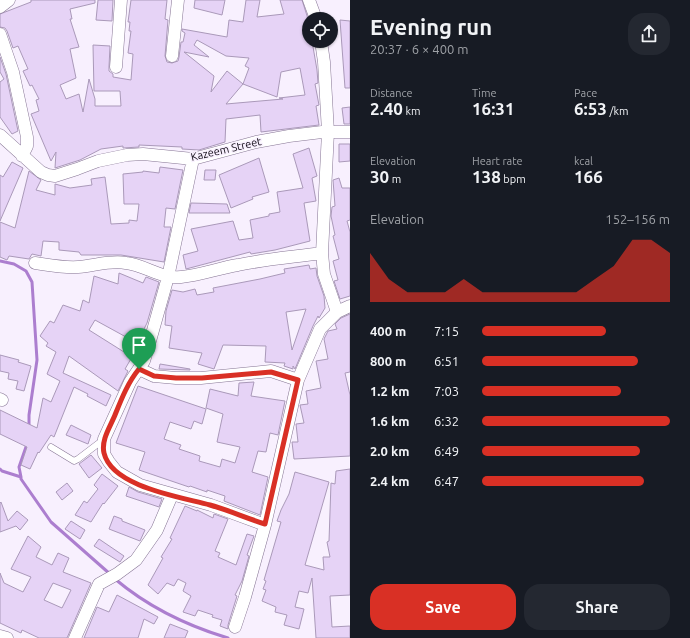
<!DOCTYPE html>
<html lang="en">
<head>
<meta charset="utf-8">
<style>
	body { margin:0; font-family:Ubuntu,sans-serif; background:#242831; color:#f1f3f6; height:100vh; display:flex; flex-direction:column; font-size:15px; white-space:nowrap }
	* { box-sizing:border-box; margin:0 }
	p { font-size:13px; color:#9ea1a6 }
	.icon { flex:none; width:22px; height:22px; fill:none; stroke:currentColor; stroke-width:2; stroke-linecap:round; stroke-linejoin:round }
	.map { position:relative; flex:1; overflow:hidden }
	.sheet { display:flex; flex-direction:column; background:#171b24; width:340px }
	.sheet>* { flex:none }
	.controls { position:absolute; left:302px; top:12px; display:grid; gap:8px }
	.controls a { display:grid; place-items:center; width:36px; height:36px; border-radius:50%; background:#171b24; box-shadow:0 1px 3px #0004; font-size:20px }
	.pin { position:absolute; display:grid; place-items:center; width:34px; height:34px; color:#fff; margin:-41px -17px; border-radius:50% 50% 50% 0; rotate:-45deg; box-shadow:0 0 4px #0007 }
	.pin .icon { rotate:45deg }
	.round { display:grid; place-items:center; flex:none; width:42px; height:42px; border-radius:16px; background:#242831 }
	.summary { display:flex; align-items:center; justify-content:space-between; height:68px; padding:0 20px }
	h1 { font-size:22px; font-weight:700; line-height:30px }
	.metrics { display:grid; grid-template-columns:repeat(3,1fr); gap:6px; height:68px; padding:4px 20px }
	.metrics div { display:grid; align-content:center }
	.metrics b { font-size:17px; font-weight:700 }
	.metrics small { font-size:11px; font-weight:400 }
	.metrics p { font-size:11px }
	.chart { height:112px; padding:8px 20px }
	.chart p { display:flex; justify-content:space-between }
	.chart svg { width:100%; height:72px; margin-top:4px; fill:#d93025; opacity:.7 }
	.action { display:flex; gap:8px; margin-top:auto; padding:8px 20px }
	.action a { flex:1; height:46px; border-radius:16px; background:#d93025; color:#fff; font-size:16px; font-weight:700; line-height:46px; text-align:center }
	.action a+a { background:#242831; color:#f1f3f6 }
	ul { padding:0 20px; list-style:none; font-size:13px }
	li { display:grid; grid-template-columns:64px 48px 1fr; align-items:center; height:30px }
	li i { height:10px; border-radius:5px; background:#d93025 }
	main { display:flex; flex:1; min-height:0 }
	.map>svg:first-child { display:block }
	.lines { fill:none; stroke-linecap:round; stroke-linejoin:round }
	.stream { stroke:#ac7ecf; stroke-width:3 }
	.building { fill:#e6d3f6; stroke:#aa99b9; fill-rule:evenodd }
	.lane-casing { stroke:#867594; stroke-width:7 }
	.street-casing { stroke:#867594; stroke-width:13 }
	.lane { stroke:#fff; stroke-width:6 }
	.street { stroke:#fff; stroke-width:12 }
	.route-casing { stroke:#fff; stroke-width:8 }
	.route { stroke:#d93025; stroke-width:5 }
	.labels { text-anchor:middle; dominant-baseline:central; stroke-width:3; stroke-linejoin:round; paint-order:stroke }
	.street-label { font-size:11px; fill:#100a15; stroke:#f8f0fe }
</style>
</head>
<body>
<main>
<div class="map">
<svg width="350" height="638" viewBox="0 0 350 638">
	<rect width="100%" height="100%" fill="#f8f0fe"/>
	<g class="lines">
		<path class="stream" d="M0 261 14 264 26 271 32 282 37 360 29 415V427
			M0 469 2 471 21 477V479L51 522 110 574
			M21 477 19 467 27 444
			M115 579C147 606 188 626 228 638"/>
	</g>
	<path class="building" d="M31 0H95V3L70 9 72 19H70L79 47 70 49 76 78 60 85 66 99 79 94 83 112 89 79 95 99V106H121L120 91H94L93 45 110 46 109 67V71L113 74V77L131 80 133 54 128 53 131 31H129L130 22H128L131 0H167L165 19 168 20 165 56 167 62 172 63 178 61 179 57 181 42H183L185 33 182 31V29L227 37 229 20 243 22 246 0H260L257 17 284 14 280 0H302L309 22V41H312L317 70 318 83 315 84 319 105 316 106 319 125 261 132 260 115 226 119 225 142 199 150 182 149V147L139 145V147L123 148V146L101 149 80 160 55 168 56 152 51 161 31 114 39 111 36 100 39 99 32 85 30 86 23 71 28 69 18 46 13 48 7 31 5 28 0 27V14L31 2ZM197 40 226 56 249 58 245 66 249 68 243 84 277 97 281 72 300 68 305 95 279 98 283 99 226 104 243 84 227 71 211 92 214 76 184 52 209 57 194 45Z
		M98 0H113L112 21 96 20Z
		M195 0H225L222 15 194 8Z
		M340 20 350 21V88H345Z
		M0 57 6 74 18 131 12 134 0 117V82L4 79 0 72Z
		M350 107V124H344L342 108Z
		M339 144H350V161L339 162Z
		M309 148 317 176 312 178 316 201 304 203 310 241 275 250 251 254 250 252 186 269 183 255 198 251 191 229 233 221 239 240 253 238 250 220 269 216V214L280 212 277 192 303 188 293 154Z
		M259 158 269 192 252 197 253 199 231 208 219 175Z
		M12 162 23 168 0 221V175L3 177Z
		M160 167 183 170 175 209 166 208 164 227H171L164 262 121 255H81L79 252 59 250V242L43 241 41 256 32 254 29 259 9 256 7 260 0 257V222L15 228 29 171 41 180 36 190 55 195V184L70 188 92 185 91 179 105 177 111 224 129 223V220L137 221 139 204H124L123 174 143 172V171L159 173Z
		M205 170H216L215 180H204Z
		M339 178 342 188H350V220L347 221 350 232V296L340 299 334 281 338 280 333 261 339 259 333 236 335 235 331 216 332 207 335 206 333 180Z
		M191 203 227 204 230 213H189Z
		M309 265 310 269 316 268 317 276 324 296 325 308 319 318 318 316 313 326 295 369 293 366V369L284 366 285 363 265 362 266 346 223 345 214 369 198 364 202 353 169 348 172 326 165 325 166 311 172 290 183 292 195 289 197 295 214 292 213 288 260 279 285 273 284 269ZM306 309 292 350 286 312Z
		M119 273 143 283 146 277 159 282 147 323 137 343 95 320 89 330 132 357 125 369 128 371 118 391 69 356 63 373 111 395 106 406 87 396 88 394 74 387 54 437 51 435 39 453 38 452 30 469 21 465 27 447 0 434V410L37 428 43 398 51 402 60 381 47 374 56 352 46 346 48 343 40 336 50 321 54 323 63 305 80 311 83 300 89 303 94 276 118 284Z
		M350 314V372L345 373 350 395V456L294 459 292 442H298L296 424 304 423 300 405 308 404 306 391 321 388 316 361 328 359 324 339 328 331 337 329 335 324 341 318Z
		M0 355 19 360 18 362 31 366 24 391 16 389 18 381 8 379 9 373 0 371Z
		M160 364 190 369V370L159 369Z
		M254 382 251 396 285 401 278 435 270 433 266 452 258 451 252 472 268 477 260 515 224 501 225 496 207 490V492L190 486 189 487 139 470 145 452 116 443 138 386 206 409 202 424 194 421 191 429 170 422 164 439 181 445 179 449 200 456 199 461 220 467 222 459 235 463 240 447 217 442 223 414 206 408 210 389 238 396 239 383Z
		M71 425 91 435 88 444 66 435Z
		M91 455 102 468 89 478 79 464Z
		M350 469V595L330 596 332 627 350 626V638H316L312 578 308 593 299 591 295 607 304 609 299 629 284 625 287 615 275 612 276 607 262 601 266 590 263 589 266 581 264 580 281 522 277 521 281 510 289 494 295 472 329 482 305 565 324 570 323 557H330L327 542 329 541 331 483 335 484 336 471Z
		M102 474 118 486 104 504 103 503 91 522 75 515 84 501 87 503 98 489 94 485Z
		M67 483 73 491 62 500 56 492Z
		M129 487 138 492 162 499 159 507 126 496Z
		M1 502 8 521 17 511 28 520 20 530 16 526 0 532V503Z
		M185 506 197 511V510L213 518 214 514 228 519 215 551 220 553 218 557 236 565 247 534 254 536 247 555 249 556 242 581 235 595 237 596 228 625V629L220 626 222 620 212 617 213 615 198 610 195 616 183 612 191 596 183 591 186 583 178 579 174 586 167 583 158 594 148 585 163 558 161 557 172 539 170 538Z
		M114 516 122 519V521L145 530 140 541 109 529Z
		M71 521 85 530 80 539 65 529Z
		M28 536 41 547 36 557 52 565 58 553 69 558 63 572 91 583 67 638H39L22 630 21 633 0 623V573L4 583 23 592 31 577 11 569ZM53 583 71 590 62 608 44 600Z
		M99 539 124 556 120 562 94 546Z
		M117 595 158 617 154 624 144 619 138 638H84L97 607 109 612Z
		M170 624 188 631 185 638H164Z"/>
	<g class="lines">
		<defs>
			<path id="lane" d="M51 447 74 461 78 459 103 440"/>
			<path id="street" d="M309 0 316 19
				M0 7 9 0
				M0 34 13 72 27 137V146L22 156
				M321 41 324 62 328 132 322 253 324 274 337 312
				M172 56 178 0
				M116 67 121 0
				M0 135 41 172 48 175 55 176 77 169 98 161 127 155 143 154 193 159 256 142 289 136 322 132H350
				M193 159 168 277 150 341 144 361 130 382 104 439V454L109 462 117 472 140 485 211 505 265 525
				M35 263C49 265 63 268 78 267 94 266 110 260 126 263 145 265 161 279 181 277 201 275 219 268 238 265 266 259 294 257 322 253
				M139 369 154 376 176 378H201L271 371 298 380
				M0 399 2 400
				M235 627 245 597 265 525 298 380 320 329 337 312 350 306
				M0 636 7 638
				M75 638 99 584 117 574 136 560 157 530 172 495"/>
		</defs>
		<use href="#lane" class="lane-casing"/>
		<use href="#street" class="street-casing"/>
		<use href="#lane" class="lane"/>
		<use href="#street" class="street"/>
	</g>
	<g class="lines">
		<defs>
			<path id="route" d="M139 369 154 376 176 378H202L271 372 298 380 265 524C246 518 228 510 210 505 181 497 112 487 104 453 101 440 110 427 115 415 121 400 128 382 139 369Z"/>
		</defs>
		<use href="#route" class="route-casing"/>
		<use href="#route" class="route"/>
	</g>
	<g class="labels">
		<g class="street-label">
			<text transform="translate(226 149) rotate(-13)">Kazeem Street</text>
		</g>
	</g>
</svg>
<div class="controls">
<a><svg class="icon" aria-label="locate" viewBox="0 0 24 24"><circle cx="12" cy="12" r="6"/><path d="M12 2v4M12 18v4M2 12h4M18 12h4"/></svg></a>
</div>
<div class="pin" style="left:139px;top:369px;background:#1e9e55"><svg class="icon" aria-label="arrive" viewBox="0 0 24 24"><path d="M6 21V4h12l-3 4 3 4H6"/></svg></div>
</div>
<section class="sheet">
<div class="summary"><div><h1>Evening run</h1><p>20:37 · 6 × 400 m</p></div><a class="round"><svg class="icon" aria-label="share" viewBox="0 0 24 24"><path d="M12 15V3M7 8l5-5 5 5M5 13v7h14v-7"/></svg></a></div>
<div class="metrics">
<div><p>Distance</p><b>2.40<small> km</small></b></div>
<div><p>Time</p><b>16:31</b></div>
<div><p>Pace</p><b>6:53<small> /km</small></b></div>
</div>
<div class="metrics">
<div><p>Elevation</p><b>30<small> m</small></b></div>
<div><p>Heart rate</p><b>138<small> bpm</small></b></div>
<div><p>kcal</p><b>166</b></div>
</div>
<div class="chart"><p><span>Elevation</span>152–156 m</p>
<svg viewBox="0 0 160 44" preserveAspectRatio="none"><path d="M0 44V14L10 30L20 38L30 38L40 38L50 30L60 38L70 38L80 38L90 38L100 38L110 38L120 30L130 22L140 6L150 6L160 14V44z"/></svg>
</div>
<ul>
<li><b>400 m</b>7:15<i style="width:66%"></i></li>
<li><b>800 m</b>6:51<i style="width:83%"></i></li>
<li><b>1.2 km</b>7:03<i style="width:74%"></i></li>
<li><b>1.6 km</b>6:32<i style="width:100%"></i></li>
<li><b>2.0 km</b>6:49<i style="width:84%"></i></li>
<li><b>2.4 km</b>6:47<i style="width:86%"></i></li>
</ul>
<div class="action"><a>Save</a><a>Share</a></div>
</section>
</main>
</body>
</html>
